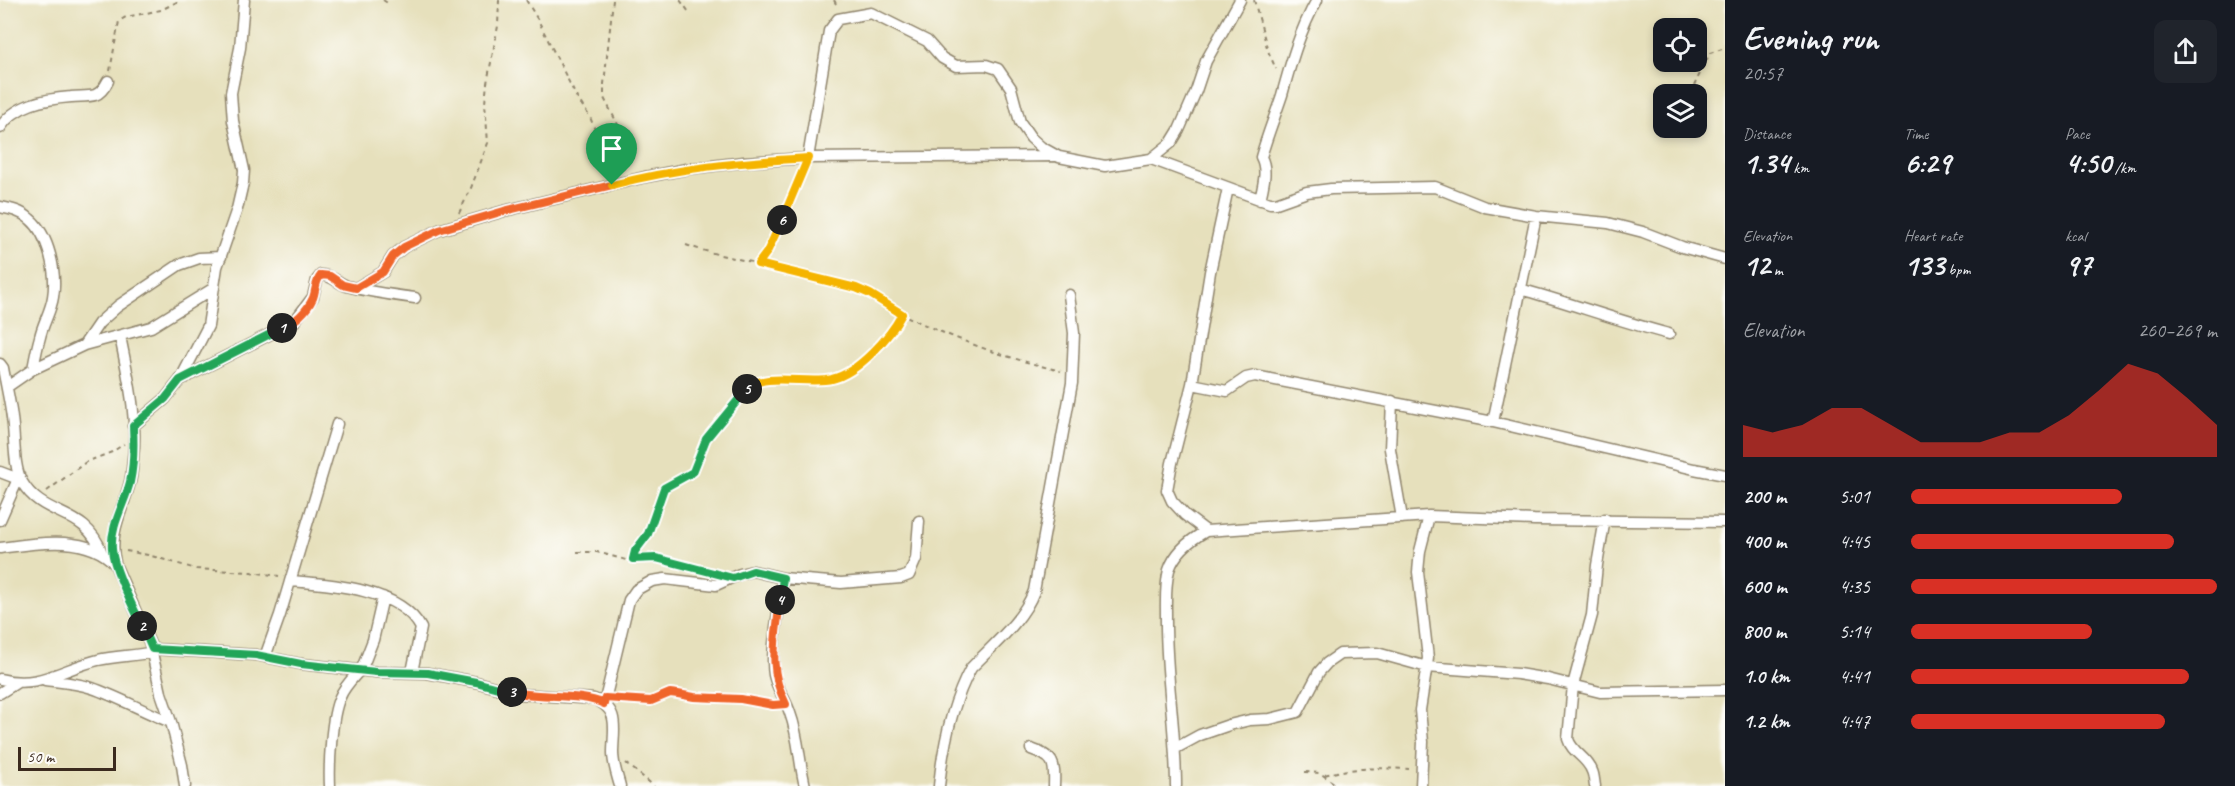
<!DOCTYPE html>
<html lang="en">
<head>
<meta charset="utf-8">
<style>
	body { margin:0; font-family:Caveat,sans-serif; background:#20242c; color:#f1f3f6; height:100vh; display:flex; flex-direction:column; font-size:22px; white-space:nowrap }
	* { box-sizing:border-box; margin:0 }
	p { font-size:20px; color:#9ea1a6 }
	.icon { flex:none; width:33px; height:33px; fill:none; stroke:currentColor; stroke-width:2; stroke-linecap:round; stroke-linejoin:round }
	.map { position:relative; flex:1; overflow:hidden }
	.side { display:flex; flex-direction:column; background:#171b24; width:510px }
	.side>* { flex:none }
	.buttons { position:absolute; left:1653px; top:18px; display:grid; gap:12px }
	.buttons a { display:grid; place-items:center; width:54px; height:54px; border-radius:12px; background:#171b24; box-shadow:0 3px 9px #0003; font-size:30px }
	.scale { position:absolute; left:18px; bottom:15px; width:98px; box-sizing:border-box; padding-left:6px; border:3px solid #3b2a1e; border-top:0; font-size:16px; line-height:21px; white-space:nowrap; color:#3b2a1e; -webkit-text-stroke:4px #fdfcf7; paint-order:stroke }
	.pin { position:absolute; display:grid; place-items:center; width:51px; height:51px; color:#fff; margin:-62px -26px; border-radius:50% 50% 50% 0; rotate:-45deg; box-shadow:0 0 6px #0007 }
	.pin .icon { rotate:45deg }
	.km { position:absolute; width:30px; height:30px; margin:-15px; border-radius:50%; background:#222; color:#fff; font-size:16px; line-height:30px; text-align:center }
	.round { display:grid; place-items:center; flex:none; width:63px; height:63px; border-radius:12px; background:#20242c }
	.overview { display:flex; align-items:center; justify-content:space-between; height:102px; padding:0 18px }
	h1 { font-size:33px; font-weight:800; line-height:45px }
	.metrics { display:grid; grid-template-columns:repeat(3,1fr); gap:9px; height:102px; padding:6px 18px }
	.metrics div { display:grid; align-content:center }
	.metrics b { font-size:30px; font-weight:800 }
	.metrics small { font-size:16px; font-weight:400 }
	.metrics p { font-size:16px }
	.chart { height:168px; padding:12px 18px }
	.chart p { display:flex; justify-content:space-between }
	.chart svg { width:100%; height:108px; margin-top:6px; fill:#d93025; opacity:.7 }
	ul { padding:0 18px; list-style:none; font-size:20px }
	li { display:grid; grid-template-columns:96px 72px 1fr; align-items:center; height:45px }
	li i { height:15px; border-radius:8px; background:#d93025 }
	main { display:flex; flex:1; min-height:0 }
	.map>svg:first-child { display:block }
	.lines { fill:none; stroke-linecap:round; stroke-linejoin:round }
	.minor-casing { stroke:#90856d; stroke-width:13 }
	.path { stroke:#90856d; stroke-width:2; stroke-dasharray:4.5 4.5; stroke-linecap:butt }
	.minor { stroke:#fff; stroke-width:10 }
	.split-1-casing { stroke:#fff; stroke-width:12 }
	.split-2-casing { stroke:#fff; stroke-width:12 }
	.split-3-casing { stroke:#fff; stroke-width:12 }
	.split-4-casing { stroke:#fff; stroke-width:12 }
	.split-5-casing { stroke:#fff; stroke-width:12 }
	.split-6-casing { stroke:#fff; stroke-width:12 }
	.split-7-casing { stroke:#fff; stroke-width:12 }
	.split-1 { stroke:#f0652b; stroke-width:8 }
	.split-2 { stroke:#22a559; stroke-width:8 }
	.split-3 { stroke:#22a559; stroke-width:8 }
	.split-4 { stroke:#f0652b; stroke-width:8 }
	.split-5 { stroke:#22a559; stroke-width:8 }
	.split-6 { stroke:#f5b400; stroke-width:8 }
	.split-7 { stroke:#f5b400; stroke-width:8 }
</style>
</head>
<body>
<main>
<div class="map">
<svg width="1725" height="786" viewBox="0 0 1725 786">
	<rect width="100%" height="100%" fill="#fdfcf7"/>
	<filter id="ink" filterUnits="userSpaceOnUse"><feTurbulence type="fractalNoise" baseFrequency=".0167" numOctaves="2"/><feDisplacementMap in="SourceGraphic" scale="12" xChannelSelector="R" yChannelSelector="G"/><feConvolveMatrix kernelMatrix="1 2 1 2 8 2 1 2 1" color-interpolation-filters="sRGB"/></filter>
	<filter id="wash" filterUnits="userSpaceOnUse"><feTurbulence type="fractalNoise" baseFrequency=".008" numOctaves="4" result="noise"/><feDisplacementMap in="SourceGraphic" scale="24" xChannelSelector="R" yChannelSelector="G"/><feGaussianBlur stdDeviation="1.35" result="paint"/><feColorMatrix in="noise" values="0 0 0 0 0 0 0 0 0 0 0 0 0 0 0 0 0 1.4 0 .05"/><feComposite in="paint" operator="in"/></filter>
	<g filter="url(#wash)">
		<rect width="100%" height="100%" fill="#e6e0bc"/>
	</g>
	<g filter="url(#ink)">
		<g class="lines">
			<defs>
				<path id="minor" d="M0 128C15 104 45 99 71 97 79 96 88 97 95 95 101 93 105 87 108 81
					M808 158 829 31 838 19 871 13 927 41 942 58 956 66 986 65 998 69 1011 88 1020 122 1031 138 1041 147 1059 157 1105 166 1151 159 1270 203H1276L1307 192 1331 189 1435 187 1485 207 1536 216 1608 223 1643 232 1682 247 1725 259
					M1151 159 1171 143 1179 130 1196 91 1206 61 1240 0
					M1260 200C1263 186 1268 170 1261 157 1267 136 1275 116 1282 95 1291 62 1300 30 1317 0
					M0 207C11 209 21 211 30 219 49 235 57 273 53 297 51 311 43 323 40 337 37 347 35 358 33 369
					M356 288 383 272 393 256 404 247 439 230 504 211 645 177 687 169 744 162 808 158 1056 156
					M1520 289C1570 303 1619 321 1669 334
					M84 345 99 323 118 306 179 265 199 258 221 257
					M0 364 3 368C6 385 10 401 12 418 15 436 13 467 22 482 43 519 86 507 102 553
					M180 380 294 322 313 297 317 280 321 275C333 275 337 283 347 286 369 292 392 295 415 298
					M1192 384 1227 391 1246 378 1255 376 1493 422 1694 469 1725 475
					M7 387 33 369 84 345 151 327 214 288
					M1392 401 1390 449 1402 518
					M1493 422 1536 216
					M133 426 165 399 180 380 208 326 217 267 237 209 243 183 244 170 233 121 231 93 240 48 244 0
					M0 472 21 480
					M0 520 18 479
					M1206 531 1185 515 1172 501 1167 490 1172 463 1192 384 1210 272 1228 188
					M0 548C37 543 87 534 115 564L150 644 161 693 171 722 182 765 185 786
					M115 562C108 533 123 510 130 482 132 475 132 467 133 459 138 417 128 377 120 336
					M783 578C780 603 770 652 774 675 777 689 786 700 790 713 799 737 799 762 805 786
					M290 581C329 584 400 588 421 628L412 672
					M152 649 256 655 301 664 376 672 427 673 476 682 519 694 594 699C621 709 613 730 613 753 613 764 617 775 620 786
					M265 657 280 615 337 424
					M361 671 373 640 383 597
					M0 679C39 689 62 669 98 660 116 656 135 656 153 652
					M45 680C61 682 76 683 92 688 119 697 144 712 171 722
					M0 693 16 683
					M604 704 629 600 636 590 652 581 665 579 716 585 740 574 753 571 783 578 841 583 901 578 909 575 916 559 919 521
					M1176 748 1200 735 1229 725 1250 720 1270 719 1298 712 1319 672 1327 663 1340 654 1377 653 1427 667 1518 674 1548 679 1600 692 1725 690
					M1031 749C1054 757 1055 762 1054 786
					M330 786C329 765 331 716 340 697 344 687 352 679 359 671
					M939 786C943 746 952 703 971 668 993 645 1023 621 1034 591L1072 383 1074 333 1069 295
					M1176 786C1176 729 1165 673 1166 616 1166 601 1165 585 1169 570 1175 552 1190 540 1206 531L1429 516 1534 520 1725 522
					M1421 786 1423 742 1420 710 1428 658 1418 572 1420 551 1429 516
					M1595 786C1594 781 1594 775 1592 771 1587 757 1572 753 1568 739L1573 685 1592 615 1597 565 1605 519"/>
			</defs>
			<use href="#minor" class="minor-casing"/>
			<path class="path" d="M383 0 389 4
				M526 0 538 20 577 98 590 117 599 140 608 174
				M613 0 604 84V98L627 142 623 171
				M680 0 689 12
				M834 0 838 8
				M1254 0 1268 51 1276 69
				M110 71 119 21 126 17 161 10 181 0
				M1690 94 1710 53 1725 48
				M459 213 471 188 488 143 485 103 487 83 498 26 499 0
				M686 245C742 264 803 268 859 289 874 295 887 307 902 314 953 339 1006 358 1061 371
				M758 264 776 232 803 169
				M47 491 86 462 112 452 124 444
				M126 551 148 555 196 569 251 572 279 576
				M577 552H597L626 560 643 557 656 558 710 572
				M633 559 635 551 648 534 664 488 693 472 707 439 750 385 760 380 820 381 833 379 847 373 870 354 896 326 902 314
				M618 700 651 701 670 693 678 694 694 697 741 699 759 704 774 705
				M626 763 654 786
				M1305 772 1320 773 1338 786
				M1325 775C1352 767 1381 768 1409 769"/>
			<use href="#minor" class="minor"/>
		</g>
	</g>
	<g class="lines" filter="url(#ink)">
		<defs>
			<path id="split-1" d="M282 328C295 322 307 311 313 298 316 290 315 282 321 275L330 276 343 285 356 288 383 272 393 256 404 247 439 230 504 211 612 185"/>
			<path id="split-2" d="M142 626C133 606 113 569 112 549 110 526 125 503 130 482 134 464 134 445 133 426L165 399 180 380 282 328"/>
			<path id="split-3" d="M142 626 152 649 256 655 301 664 376 672 428 673 476 682 512 692"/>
			<path id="split-4" d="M512 692C539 698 583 693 604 704L605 698 651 701 670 693 678 694 694 697 741 699 773 705 786 704C767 668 776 639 780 600"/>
			<path id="split-5" d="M747 389 706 439 693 472 664 488 648 534 635 551 633 559 656 558 733 578 753 571 783 578 780 600"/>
			<path id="split-6" d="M747 389C762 371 809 385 832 379 858 373 890 337 902 314L870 294 856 288 758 264 767 252 782 220"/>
			<path id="split-7" d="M612 185C676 168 741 162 808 158L782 220"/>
		</defs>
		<use href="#split-1" class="split-1-casing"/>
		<use href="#split-2" class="split-2-casing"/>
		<use href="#split-3" class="split-3-casing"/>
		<use href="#split-4" class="split-4-casing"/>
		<use href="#split-5" class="split-5-casing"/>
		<use href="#split-6" class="split-6-casing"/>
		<use href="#split-7" class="split-7-casing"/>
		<use href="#split-1" class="split-1"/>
		<use href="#split-2" class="split-2"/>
		<use href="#split-3" class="split-3"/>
		<use href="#split-4" class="split-4"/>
		<use href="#split-5" class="split-5"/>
		<use href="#split-6" class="split-6"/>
		<use href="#split-7" class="split-7"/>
	</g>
</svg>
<div class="buttons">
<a><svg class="icon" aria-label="locate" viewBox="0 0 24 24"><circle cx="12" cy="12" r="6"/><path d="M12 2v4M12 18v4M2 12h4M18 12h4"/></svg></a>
<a><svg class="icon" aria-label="layers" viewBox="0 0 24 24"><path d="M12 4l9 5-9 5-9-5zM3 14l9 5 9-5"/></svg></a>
</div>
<div class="scale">50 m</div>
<div class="pin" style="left:612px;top:185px;background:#1e9e55"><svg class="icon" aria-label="arrive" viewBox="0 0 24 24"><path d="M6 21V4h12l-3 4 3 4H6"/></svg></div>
<b class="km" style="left:282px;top:328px">1</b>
<b class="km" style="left:142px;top:626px">2</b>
<b class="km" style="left:512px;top:692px">3</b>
<b class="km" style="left:780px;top:600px">4</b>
<b class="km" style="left:747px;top:389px">5</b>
<b class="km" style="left:782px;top:220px">6</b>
</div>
<section class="side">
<div class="overview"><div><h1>Evening run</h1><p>20:57</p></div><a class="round"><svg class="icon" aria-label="share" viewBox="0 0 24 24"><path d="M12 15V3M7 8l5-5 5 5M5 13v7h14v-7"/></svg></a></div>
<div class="metrics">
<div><p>Distance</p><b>1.34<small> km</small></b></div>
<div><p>Time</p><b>6:29</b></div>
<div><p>Pace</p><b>4:50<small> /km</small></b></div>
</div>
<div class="metrics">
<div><p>Elevation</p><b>12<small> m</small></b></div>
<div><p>Heart rate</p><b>133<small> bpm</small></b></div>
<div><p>kcal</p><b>97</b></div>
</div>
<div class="chart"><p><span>Elevation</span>260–269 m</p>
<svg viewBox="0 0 160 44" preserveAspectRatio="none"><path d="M0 44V31L10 34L20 31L30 24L40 24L50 31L60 38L70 38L80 38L90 34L100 34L110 27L120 17L130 6L140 10L150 20L160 31V44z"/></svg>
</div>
<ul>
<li><b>200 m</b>5:01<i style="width:69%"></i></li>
<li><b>400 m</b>4:45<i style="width:86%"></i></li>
<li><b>600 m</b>4:35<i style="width:100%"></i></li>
<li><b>800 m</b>5:14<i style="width:59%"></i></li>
<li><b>1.0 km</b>4:41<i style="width:91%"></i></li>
<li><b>1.2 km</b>4:47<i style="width:83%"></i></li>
</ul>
</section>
</main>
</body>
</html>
